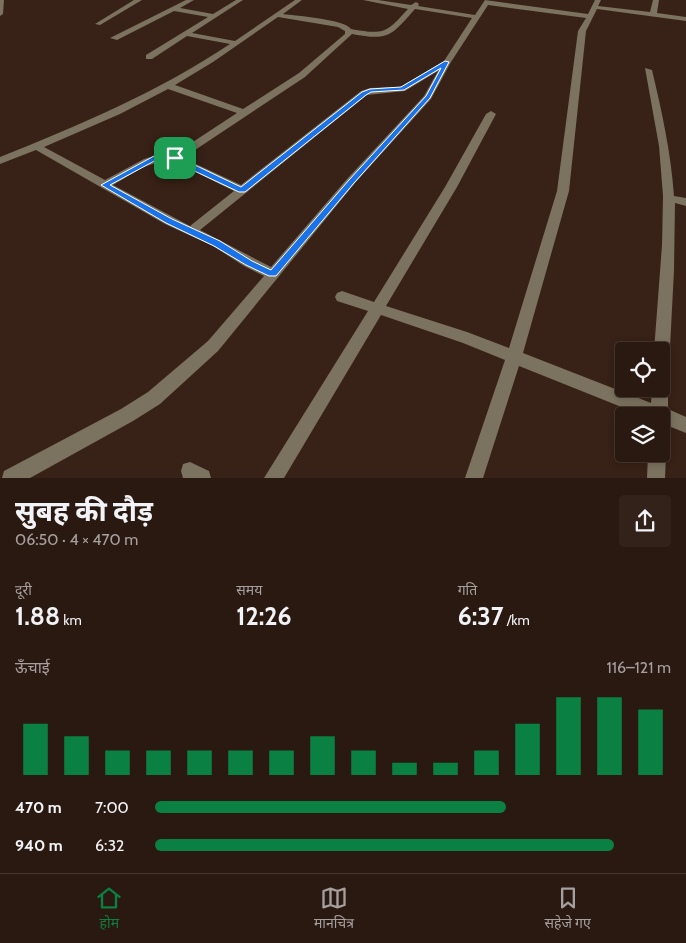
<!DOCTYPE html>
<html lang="hi">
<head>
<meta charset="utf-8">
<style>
	body { margin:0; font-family:Cabin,"Noto Sans Devanagari",sans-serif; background:#322219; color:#f1f3f6; height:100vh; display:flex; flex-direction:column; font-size:19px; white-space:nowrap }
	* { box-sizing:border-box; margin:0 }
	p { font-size:16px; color:#a5a09f }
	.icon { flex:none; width:28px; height:28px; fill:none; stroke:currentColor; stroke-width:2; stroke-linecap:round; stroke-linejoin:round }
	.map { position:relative; height:478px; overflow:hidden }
	.drawer { display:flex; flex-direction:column; background:#2a1910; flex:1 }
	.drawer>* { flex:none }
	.controls { position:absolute; left:615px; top:342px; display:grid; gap:10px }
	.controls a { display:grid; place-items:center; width:55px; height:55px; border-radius:5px; background:#2a1910; box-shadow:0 2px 8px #0003,0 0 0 1px #463830; font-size:25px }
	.pin { position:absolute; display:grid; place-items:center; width:42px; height:42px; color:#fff; margin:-21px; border-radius:10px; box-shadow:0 2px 8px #0006 }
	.round { display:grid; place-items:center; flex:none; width:52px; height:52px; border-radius:5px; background:#322219 }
	.headline { display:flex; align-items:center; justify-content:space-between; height:85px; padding:0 15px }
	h1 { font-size:28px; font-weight:700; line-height:38px }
	.metrics { display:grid; grid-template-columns:repeat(3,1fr); gap:8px; height:85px; padding:5px 15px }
	.metrics div { display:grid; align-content:center }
	.metrics b { font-size:25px; font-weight:700 }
	.metrics small { font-size:14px; font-weight:400 }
	.metrics p { font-size:14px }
	.chart { height:140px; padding:10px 15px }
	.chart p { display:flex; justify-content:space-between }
	.chart svg { width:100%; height:90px; margin-top:5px; stroke:#0b8043; stroke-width:6 }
	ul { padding:0 15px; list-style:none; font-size:16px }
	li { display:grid; grid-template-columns:80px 60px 1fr; align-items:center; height:38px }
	li i { height:12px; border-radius:6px; background:#0b8043 }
	.tab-bar { display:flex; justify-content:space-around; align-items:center; height:70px; border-top:1px solid #463830; background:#2a1910; font-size:14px; color:#a5a09f }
	.tab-bar a { display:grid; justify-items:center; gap:2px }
	.tab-bar .on { color:#0b8043 }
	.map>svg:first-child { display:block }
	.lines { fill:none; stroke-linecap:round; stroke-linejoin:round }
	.minor { fill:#7b725f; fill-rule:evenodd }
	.route { fill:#1a73e8; stroke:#fff; fill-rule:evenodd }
</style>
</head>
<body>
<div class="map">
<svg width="686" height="478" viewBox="0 0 686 478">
	<rect width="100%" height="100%" fill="#382116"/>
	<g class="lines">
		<path class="minor" d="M0 0H4L3 14 0 16Z
			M134 0H142L100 25 95 24Z
			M186 0H194L180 8 213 14 236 0H243L192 33 235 41 295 0H302L283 14C297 16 344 19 351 29 385 35 386 33 408 9L363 0H378L411 5 416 2 419 4 418 6 475 15 485 0 588 14 595 0H601L598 6 650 12 653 0H659L657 13 686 17V21L597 9 586 31 569 191 523 353 651 403 652 389H661V382L666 384 668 389V409L686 417V433L661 423V416H644L519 366 483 478H465L505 360 463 343 381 315 284 478H264L368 311 337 301 335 297 337 293 342 291 374 302 445 187 486 114 491 111 496 114 457 187 386 306 467 332 509 348 557 191 578 31 586 18 488 5 451 62 431 99 355 183 218 351 160 404 133 421 30 478H2L4 471 121 409 148 392 208 341 264 276 244 266 213 246 165 224 36 150 0 164V157C80 125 158 92 230 44L187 36 152 59H146V55L208 17 174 11 117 40 110 38ZM415 9 472 18 444 61 400 87 370 88 361 91 241 185 183 158 305 77 352 34C389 41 391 36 415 9ZM278 17 338 27 345 31V34L299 73 243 109 175 85 213 62ZM438 71 424 96 347 179 271 267 200 230 367 95 405 91ZM168 89 237 113 173 155H157L144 159 105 180 44 147 120 114ZM166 160 173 161 234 191 190 226 113 185 143 167Z
			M645 68 652 70C662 112 671 153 674 196L686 198V206L675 203 674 270 669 367 667 372 661 374V351H654L662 245 663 196 659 146Z
			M661 447 666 454 665 478H647L648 454H661Z
			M190 462 209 471 211 478H183L181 471 183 464Z"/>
	</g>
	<path class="route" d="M445 61 449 62 430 98 354 183 276 276H269L246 265 214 246 166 223 101 185 154 156 167 154 178 157 241 187 362 92 370 89 401 87ZM441 68 426 96 349 180 271 270 252 261 220 241 172 219 110 185 158 159 167 158 239 192H245L366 95 371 92 404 90Z"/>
</svg>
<div class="controls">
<a><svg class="icon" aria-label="locate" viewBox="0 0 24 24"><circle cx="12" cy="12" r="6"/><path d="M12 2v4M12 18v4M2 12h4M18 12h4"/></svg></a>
<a><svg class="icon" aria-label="layers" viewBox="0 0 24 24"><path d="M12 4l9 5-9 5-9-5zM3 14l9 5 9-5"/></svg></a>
</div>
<div class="pin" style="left:175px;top:158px;background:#1e9e55"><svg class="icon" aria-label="arrive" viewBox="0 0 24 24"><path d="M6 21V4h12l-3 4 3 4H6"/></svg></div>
</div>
<section class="drawer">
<div class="headline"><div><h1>सुबह की दौड़</h1><p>06:50 · 4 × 470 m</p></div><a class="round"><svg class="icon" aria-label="share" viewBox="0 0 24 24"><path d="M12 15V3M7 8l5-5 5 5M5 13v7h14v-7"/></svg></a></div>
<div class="metrics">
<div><p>दूरी</p><b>1.88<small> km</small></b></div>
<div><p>समय</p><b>12:26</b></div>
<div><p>गति</p><b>6:37<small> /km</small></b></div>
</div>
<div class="chart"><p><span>ऊँचाई</span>116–121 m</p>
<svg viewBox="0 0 160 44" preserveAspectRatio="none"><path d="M5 44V19M15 44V25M25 44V32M35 44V32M45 44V32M55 44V32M65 44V32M75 44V25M85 44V32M95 44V38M105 44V38M115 44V32M125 44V19M135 44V6M145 44V6M155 44V12"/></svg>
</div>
<ul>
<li><b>470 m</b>7:00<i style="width:68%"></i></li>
<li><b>940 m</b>6:32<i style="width:89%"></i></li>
</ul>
</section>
<nav class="tab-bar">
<a class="on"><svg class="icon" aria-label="home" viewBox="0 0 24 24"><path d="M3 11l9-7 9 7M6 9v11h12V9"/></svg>होम</a>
<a><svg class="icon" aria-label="map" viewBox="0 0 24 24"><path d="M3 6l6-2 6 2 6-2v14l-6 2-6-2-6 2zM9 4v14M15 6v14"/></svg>मानचित्र</a>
<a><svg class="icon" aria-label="saved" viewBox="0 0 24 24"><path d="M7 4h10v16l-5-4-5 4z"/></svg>सहेजे गए</a>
</nav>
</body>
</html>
